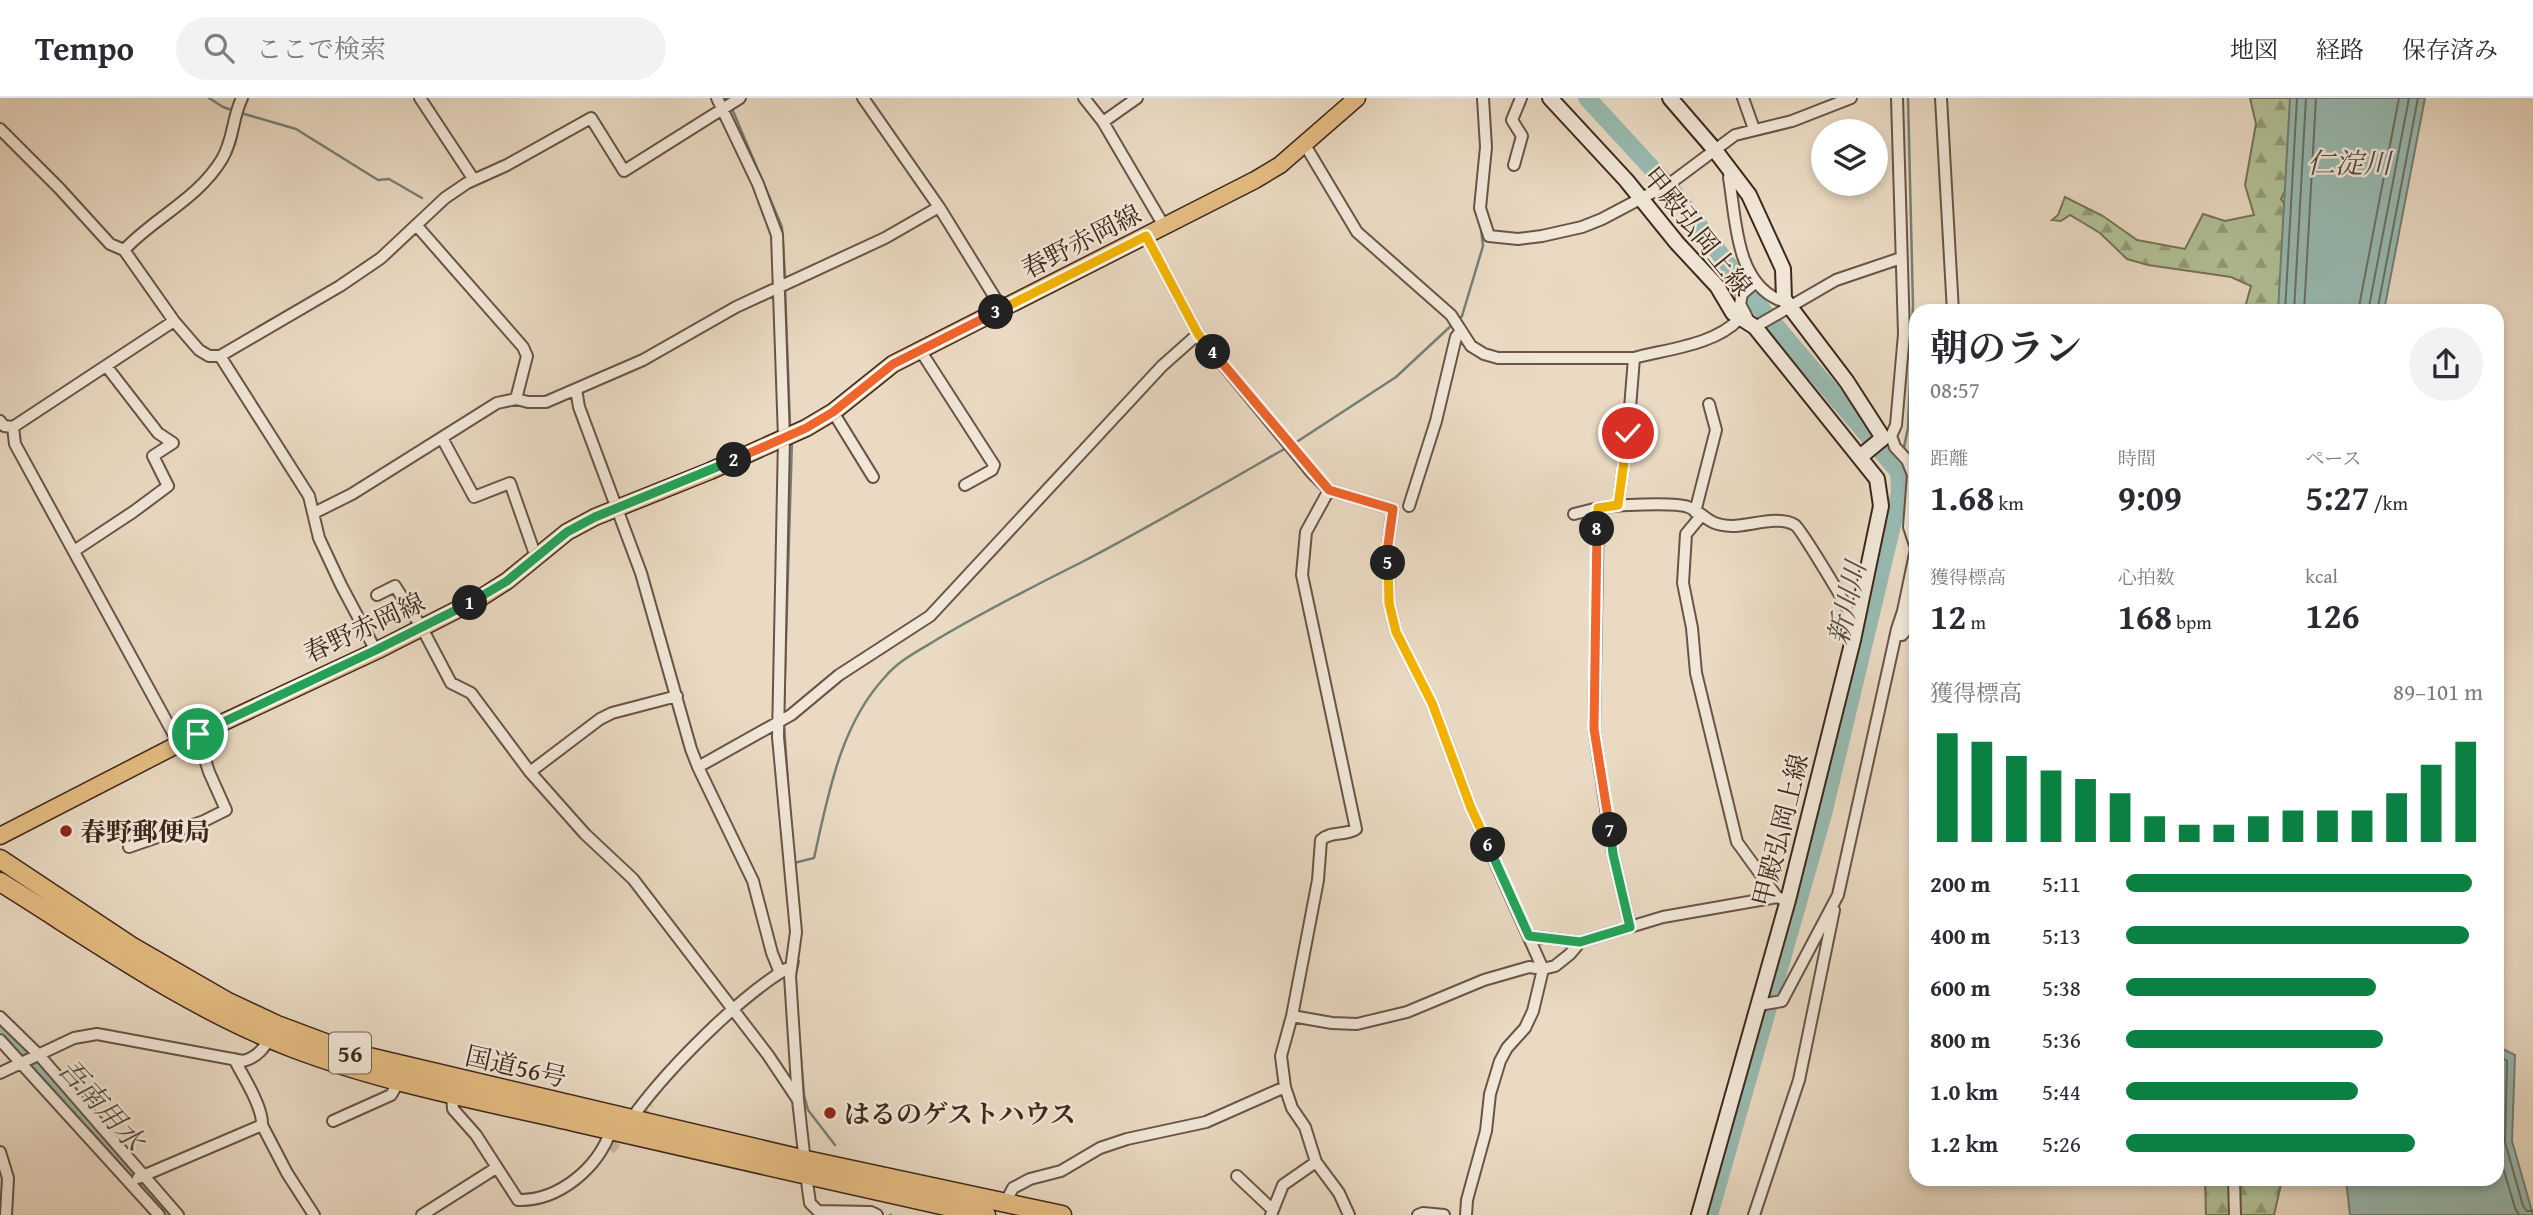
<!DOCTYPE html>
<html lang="ja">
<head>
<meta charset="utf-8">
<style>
	body { margin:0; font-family:"Gentium Book Plus","Noto Serif JP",serif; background:#f2f2f3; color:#2b2b33; height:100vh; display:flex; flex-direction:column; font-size:26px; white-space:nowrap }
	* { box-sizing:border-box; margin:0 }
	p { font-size:23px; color:#7c7c81 }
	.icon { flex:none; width:38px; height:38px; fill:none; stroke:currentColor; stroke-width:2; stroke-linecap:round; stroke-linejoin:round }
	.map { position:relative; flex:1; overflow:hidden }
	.drawer { position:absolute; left:1909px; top:206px; width:595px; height:882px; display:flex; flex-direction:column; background:#fff; border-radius:21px; box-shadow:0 4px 10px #0003 }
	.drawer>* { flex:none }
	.buttons { position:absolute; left:1811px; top:21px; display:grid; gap:14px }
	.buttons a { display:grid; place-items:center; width:77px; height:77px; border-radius:50%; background:#fff; box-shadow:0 4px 10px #0003; font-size:35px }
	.pin { position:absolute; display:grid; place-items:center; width:60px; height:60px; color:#fff; margin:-30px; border:4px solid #fff; border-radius:50%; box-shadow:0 2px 7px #0007 }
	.km { position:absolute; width:35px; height:35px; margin:-18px; border-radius:50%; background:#222; color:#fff; font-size:19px; line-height:35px; text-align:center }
	.round { display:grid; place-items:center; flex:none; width:74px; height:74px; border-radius:37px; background:#f2f2f3 }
	.overview { display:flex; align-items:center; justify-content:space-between; height:119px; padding:0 21px }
	h1 { font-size:38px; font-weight:700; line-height:52px }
	.figures { display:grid; grid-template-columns:repeat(3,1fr); gap:10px; height:119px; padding:7px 21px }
	.figures div { display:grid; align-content:center }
	.figures b { font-size:35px; font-weight:700 }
	.figures small { font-size:19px; font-weight:400 }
	.figures p { font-size:19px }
	.chart { height:196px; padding:14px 21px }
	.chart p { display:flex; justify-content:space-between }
	.chart svg { width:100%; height:126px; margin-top:7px; stroke:#0b8043; stroke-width:6 }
	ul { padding:0 21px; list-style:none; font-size:23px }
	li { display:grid; grid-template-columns:112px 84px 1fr; align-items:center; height:52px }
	li i { height:18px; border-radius:9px; background:#0b8043 }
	header { display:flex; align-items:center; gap:42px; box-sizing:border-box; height:98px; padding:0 35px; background:#fff; border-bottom:2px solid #e1e1e2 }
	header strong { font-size:33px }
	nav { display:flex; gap:38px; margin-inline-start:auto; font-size:24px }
	.search { width:490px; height:63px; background:#f2f2f3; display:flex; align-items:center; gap:18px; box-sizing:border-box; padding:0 24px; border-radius:38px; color:#7c7c81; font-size:26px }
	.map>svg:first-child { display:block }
	.forest { fill:url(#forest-firs); stroke:#78745a; stroke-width:2 }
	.water { fill:#98bbb2; stroke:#748076; stroke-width:2 }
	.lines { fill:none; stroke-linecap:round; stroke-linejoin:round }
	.shore { stroke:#6b7167; stroke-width:2 }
	.stream { stroke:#748076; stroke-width:2.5 }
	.canal { stroke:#98bbb2; stroke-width:10 }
	.river { stroke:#98bbb2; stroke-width:18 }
	.minor-tunnel { stroke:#c8b6a2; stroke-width:10; stroke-dasharray:10 5; stroke-linecap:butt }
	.minor-casing { stroke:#695446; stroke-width:14 }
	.secondary-casing { stroke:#3e271c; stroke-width:18 }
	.primary-casing { stroke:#3e271c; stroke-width:19 }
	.trunk-casing { stroke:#3e271c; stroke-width:21 }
	.minor { stroke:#f1e7d8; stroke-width:10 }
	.secondary { stroke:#f1e7d8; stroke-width:14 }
	.primary { stroke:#e5bd82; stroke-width:16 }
	.trunk { stroke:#e5bd82; stroke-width:18 }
	.split-1-casing { stroke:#fff; stroke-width:14 }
	.split-2-casing { stroke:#fff; stroke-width:14 }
	.split-3-casing { stroke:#fff; stroke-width:14 }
	.split-4-casing { stroke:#fff; stroke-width:14 }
	.split-5-casing { stroke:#fff; stroke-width:14 }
	.split-6-casing { stroke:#fff; stroke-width:14 }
	.split-7-casing { stroke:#fff; stroke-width:14 }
	.split-8-casing { stroke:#fff; stroke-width:14 }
	.split-9-casing { stroke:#fff; stroke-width:14 }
	.split-1 { stroke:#22a559; stroke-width:9 }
	.split-2 { stroke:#22a559; stroke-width:9 }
	.split-3 { stroke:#f0652b; stroke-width:9 }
	.split-4 { stroke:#f5b400; stroke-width:9 }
	.split-5 { stroke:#f0652b; stroke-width:9 }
	.split-6 { stroke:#f5b400; stroke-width:9 }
	.split-7 { stroke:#22a559; stroke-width:9 }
	.split-8 { stroke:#f0652b; stroke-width:9 }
	.split-9 { stroke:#f5b400; stroke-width:9 }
	.poi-dot { fill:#8f2418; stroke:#f1e7d8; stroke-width:2.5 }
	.labels { text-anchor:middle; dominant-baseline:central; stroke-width:5; stroke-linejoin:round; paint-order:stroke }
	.shield { fill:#f1e7d8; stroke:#746154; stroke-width:2 }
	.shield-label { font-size:24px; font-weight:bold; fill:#3e271c }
	.street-label { font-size:26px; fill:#3e271c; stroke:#f1e7d8 }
	.poi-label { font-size:26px; font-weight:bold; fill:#3e271c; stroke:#f1e7d8; text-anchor:start }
	.water-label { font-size:28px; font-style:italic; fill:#544c42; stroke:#f1e7d8 }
</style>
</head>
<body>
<header>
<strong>Tempo</strong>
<div class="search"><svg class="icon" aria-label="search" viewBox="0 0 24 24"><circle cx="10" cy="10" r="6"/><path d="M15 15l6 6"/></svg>ここで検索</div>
<nav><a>地図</a><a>経路</a><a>保存済み</a></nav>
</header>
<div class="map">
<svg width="2533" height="1117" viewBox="0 0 2533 1117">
	<defs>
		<pattern id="forest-firs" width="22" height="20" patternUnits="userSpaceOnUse" patternTransform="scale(1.75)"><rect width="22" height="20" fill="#b2c197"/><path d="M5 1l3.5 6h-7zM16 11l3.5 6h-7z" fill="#929d7a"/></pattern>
	</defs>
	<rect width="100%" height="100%" fill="#eadac3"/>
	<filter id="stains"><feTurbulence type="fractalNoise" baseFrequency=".00286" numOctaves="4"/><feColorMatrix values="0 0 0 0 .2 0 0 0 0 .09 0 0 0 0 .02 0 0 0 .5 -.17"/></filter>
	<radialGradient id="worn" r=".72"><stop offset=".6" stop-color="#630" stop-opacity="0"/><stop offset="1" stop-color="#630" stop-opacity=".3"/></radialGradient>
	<path class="forest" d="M2250 0H2294L2290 83 2281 101 2294 119 2286 213H2244L2251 188 2231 179 2148 167 2127 161 2100 135 2070 117 2061 123 2052 122 2058 117 2065 99 2103 118 2137 142 2185 151 2203 116 2225 123 2254 117 2245 87 2256 26Z
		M2205 1082H2282L2274 1117H2206Z"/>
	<path class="water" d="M2290 0H2425L2384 213H2278Z
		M2497 948 2515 957 2512 1043 2533 1117H2350L2346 1082H2497Z"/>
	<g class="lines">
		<path class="shore" d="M2285 214 2297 0
			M2294 214 2306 0
			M2304 214 2316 0
			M2358 214 2399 0
			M2368 214 2409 0
			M2377 214 2418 0
			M2497 956 2507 963 2505 1044 2523 1108 2527 1113H2533
			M2497 1049 2515 1110 2519 1117"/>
		<path class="stream" d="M209 0 223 9 235 13
			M726 0 727 1
			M733 13 782 129 785 179
			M241 15 296 31 378 82 389 81 422 100
			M785 190 790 327
			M1459 221 1462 218 1483 148 1481 130
			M1292 347 1396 279 1454 225
			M1903 354 1908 330 1913 207 1908 0
			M1899 374 1902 360
			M784 608 792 342
			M784 627 790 714
			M794 765 814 760C828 698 840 627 885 579 900 561 922 551 941 539 987 512 1034 488 1082 464 1151 428 1218 389 1286 350
			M795 880 799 863
			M800 949 804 997 808 1012 835 1047
			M890 1117H891"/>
		<path class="canal" d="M0 926 171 1117"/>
		<path class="river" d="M1587 0 1671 91 1763 213 1899 374 1900 394 1823 716 1709 1117"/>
		<path class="minor-tunnel" d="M610 1052 650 1006"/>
		<defs>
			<path id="minor" d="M420 0 474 82
				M717 0 758 86 777 137 784 340 778 639 796 834 790 878 798 1002 808 1091 810 1105 818 1113 871 1114 877 1117
				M863 0 939 109
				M1084 0 1103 24
				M1137 0 1103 24 1164 128
				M1483 0 1486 49 1480 110 1489 138 1518 141 1542 138 1582 129 1602 121 1672 84 1735 37 1792 23 1851 0
				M1743 0 1754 31
				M1941 0 1953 214
				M0 31 59 90 110 146 124 152 174 223 199 252 209 258H220L340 188 381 160 445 100 467 85 507 67 591 20 624 73 740 0
				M1305 47 1357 134 1451 217 1471 248 1484 256 1498 260H1634
				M1514 67 1522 38 1512 22 1521 0
				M1730 71 1729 80C1736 120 1735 183 1779 202L1784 201
				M417 128 523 249 527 258 516 301 528 304H546L643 262 736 209 885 140 939 109 1002 211
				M1146 138 1198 236 1312 375 1329 392 1393 411 1388 447 1389 505 1396 534 1432 605 1471 710 1543 871 1533 913 1525 930 1507 950 1500 963 1490 996 1486 1033 1467 1102 1466 1117
				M124 152C155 119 198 101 222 61 234 41 232 20 242 0
				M1749 223 1740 206 1742 196 1756 184
				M1755 229 1836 182 1901 160
				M920 252 994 367 992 372 965 387
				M220 258 309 398 319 440 341 487 376 553
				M576 291 579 309 641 475 691 651 698 669 791 617 839 577 930 518 1162 268 1198 236
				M833 314 873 379
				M0 323 4 328 13 329 174 223
				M13 329 15 346 179 646
				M1891 338 1895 349 1907 362 1913 377 1909 429 1916 450
				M442 340 474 399 510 385 536 459
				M1883 340 1891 338 1896 327 1904 236 1897 0
				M1618 407 1628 335 1634 260C1667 251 1715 247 1739 221
				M1409 408 1436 323 1456 239 1461 233
				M1695 414 1716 332 1709 306
				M314 415 352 396 497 305 516 301
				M1574 416 1598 410
				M1701 418 1686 436 1683 485 1692 530 1696 575 1737 744 1777 799
				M1916 451 1903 513 1897 531 1902 537 1908 530 1916 503
				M74 453 133 414 168 388 153 358 173 345 158 335 107 269
				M377 497 395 488 422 530 451 585 471 595 530 674 600 621 612 615 677 598
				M698 669 753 783 772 855 780 875
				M530 674 585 736 633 781 768 957 798 1002
				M129 749 204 723 226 712 209 674 197 636
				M1630 829 1613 756 1594 631 1598 410C1614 407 1674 404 1688 409 1707 416 1705 427 1732 428 1751 428 1778 417 1795 427 1800 430 1847 507 1848 513 1849 520 1847 528 1846 535L1853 542
				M1529 838 1580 844 1663 819 1777 799 1782 801
				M1759 907 1782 903 1838 797 1897 531
				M1292 918 1332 925 1357 926 1407 914 1484 882 1529 869 1543 871 1555 868 1570 856 1580 844
				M0 919 39 957 178 1117
				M0 942 159 1117
				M0 975 74 940 97 936 243 963C258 959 264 950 272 937
				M452 996 453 1011 476 1037 518 1102C559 1103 598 1070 611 1032
				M635 1022 637 1013C671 968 738 900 786 871
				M333 1023 391 997 400 982
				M262 1027 287 1075 314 1117
				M0 1054 8 1080 6 1117
				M1316 1064 1305 1029 1292 1010 1285 989 1281 958 1292 918 1318 782 1321 742C1330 733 1345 738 1356 731L1302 477 1306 434 1329 392
				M1237 1078 1272 1111
				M138 1080 262 1027C263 1009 243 978 234 961
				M2234 1082 2235 1117
				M1006 1103 1013 1090 1030 1081 1061 1073 1100 1050 1127 1041 1206 1024 1285 989
				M422 1117 496 1070
				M1271 1117 1283 1087 1316 1064 1339 1095 1349 1117
				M1418 1117 1423 1115 1444 1117
				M1754 1117 1799 982 1834 812"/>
			<path id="secondary" d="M1550 0 1626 82 1677 145 1717 188 1733 215 1755 229 1877 381 1881 408 1853 542 1788 802 1699 1117
				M1670 0 1714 51 1749 97 1783 171 1784 201 1847 284 1883 340 1860 359"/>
			<path id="primary" d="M0 738 198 636 376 553 482 499 507 483 567 434 595 419 710 373 806 330 833 314 893 266 1255 82 1280 67 1357 0"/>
			<path id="trunk" d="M0 761 131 848 228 904 277 927 352 955 806 1062 1062 1117
				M0 784C95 843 188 910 293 950 385 985 484 1003 579 1025 715 1056 850 1087 986 1117"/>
		</defs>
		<use href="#minor" class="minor-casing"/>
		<use href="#secondary" class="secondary-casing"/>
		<use href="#primary" class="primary-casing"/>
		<use href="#trunk" class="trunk-casing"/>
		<use href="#minor" class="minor"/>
		<use href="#secondary" class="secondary"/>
		<use href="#primary" class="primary"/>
		<use href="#trunk" class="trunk"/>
	</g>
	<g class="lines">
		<defs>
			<path id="split-1" d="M198 636 376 552 470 505"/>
			<path id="split-2" d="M470 505 507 483 567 434 595 419 734 362"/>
			<path id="split-3" d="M734 362 806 330 833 314 893 266 996 214"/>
			<path id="split-4" d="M996 214 1146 138 1198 236 1213 254"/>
			<path id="split-5" d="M1213 254 1329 392 1393 411 1388 447V465"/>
			<path id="split-6" d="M1388 465 1389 505 1396 534 1432 605 1471 710 1488 747"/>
			<path id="split-7" d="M1488 747 1529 838 1580 844 1630 829 1613 756 1610 732"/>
			<path id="split-8" d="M1597 431 1594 631 1610 732"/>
			<path id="split-9" d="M1597 431 1598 410 1618 407 1628 335"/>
		</defs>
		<use href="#split-1" class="split-1-casing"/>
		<use href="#split-2" class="split-2-casing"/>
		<use href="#split-3" class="split-3-casing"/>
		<use href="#split-4" class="split-4-casing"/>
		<use href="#split-5" class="split-5-casing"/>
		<use href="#split-6" class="split-6-casing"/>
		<use href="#split-7" class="split-7-casing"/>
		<use href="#split-8" class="split-8-casing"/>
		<use href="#split-9" class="split-9-casing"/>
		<use href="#split-1" class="split-1"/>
		<use href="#split-2" class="split-2"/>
		<use href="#split-3" class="split-3"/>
		<use href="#split-4" class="split-4"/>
		<use href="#split-5" class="split-5"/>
		<use href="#split-6" class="split-6"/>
		<use href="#split-7" class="split-7"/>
		<use href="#split-8" class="split-8"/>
		<use href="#split-9" class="split-9"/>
	</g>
	<g class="poi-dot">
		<circle cx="66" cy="733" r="7"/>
		<circle cx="830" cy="1015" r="7"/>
	</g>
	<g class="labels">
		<rect class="shield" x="329" y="934.5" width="42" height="41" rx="5"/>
		<g class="shield-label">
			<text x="350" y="955">56</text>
		</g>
		<g class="street-label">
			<text transform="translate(1698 133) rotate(51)">甲殿弘岡上線</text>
			<text transform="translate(1081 143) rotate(-27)">春野赤岡線</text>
			<text transform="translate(364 529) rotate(-25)">春野赤岡線</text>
			<text transform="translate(1780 732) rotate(-76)">甲殿弘岡上線</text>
			<text transform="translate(516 968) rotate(13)">国道56号</text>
		</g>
		<g class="poi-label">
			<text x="80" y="733">春野郵便局</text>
			<text x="844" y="1015">はるのゲストハウス</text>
		</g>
		<g class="water-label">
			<text x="2349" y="64">仁淀川</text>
			<text transform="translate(1846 505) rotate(-77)">新川川</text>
			<text transform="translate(102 1006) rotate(48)">吾南用水</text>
		</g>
	</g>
	<rect width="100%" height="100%" filter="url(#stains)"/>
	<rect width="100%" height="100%" fill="url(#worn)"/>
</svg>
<div class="buttons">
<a><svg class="icon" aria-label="layers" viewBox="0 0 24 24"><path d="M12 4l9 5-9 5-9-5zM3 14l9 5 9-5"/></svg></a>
</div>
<div class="pin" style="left:198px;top:636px;background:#1e9e55"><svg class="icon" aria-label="arrive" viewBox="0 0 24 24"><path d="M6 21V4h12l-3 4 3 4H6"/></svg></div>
<div class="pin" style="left:1628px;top:335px;background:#d93025"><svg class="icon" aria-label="check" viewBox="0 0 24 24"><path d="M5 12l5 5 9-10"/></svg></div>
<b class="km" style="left:470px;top:505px">1</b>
<b class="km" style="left:734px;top:362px">2</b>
<b class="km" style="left:996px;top:214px">3</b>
<b class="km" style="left:1213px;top:254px">4</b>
<b class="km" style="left:1388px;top:465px">5</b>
<b class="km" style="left:1488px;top:747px">6</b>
<b class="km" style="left:1610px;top:732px">7</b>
<b class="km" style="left:1597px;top:431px">8</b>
<section class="drawer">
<div class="overview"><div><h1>朝のラン</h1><p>08:57</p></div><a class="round"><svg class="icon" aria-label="share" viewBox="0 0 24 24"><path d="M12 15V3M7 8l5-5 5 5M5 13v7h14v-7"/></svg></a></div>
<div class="figures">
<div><p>距離</p><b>1.68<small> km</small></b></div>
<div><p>時間</p><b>9:09</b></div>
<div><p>ペース</p><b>5:27<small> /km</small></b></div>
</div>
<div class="figures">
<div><p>獲得標高</p><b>12<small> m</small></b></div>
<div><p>心拍数</p><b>168<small> bpm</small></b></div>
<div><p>kcal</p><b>126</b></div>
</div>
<div class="chart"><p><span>獲得標高</span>89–101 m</p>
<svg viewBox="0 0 160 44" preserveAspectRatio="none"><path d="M5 44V6M15 44V9M25 44V14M35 44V19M45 44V22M55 44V27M65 44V35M75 44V38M85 44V38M95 44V35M105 44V33M115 44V33M125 44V33M135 44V27M145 44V17M155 44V9"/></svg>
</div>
<ul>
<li><b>200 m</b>5:11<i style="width:97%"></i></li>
<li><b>400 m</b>5:13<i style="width:96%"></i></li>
<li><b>600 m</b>5:38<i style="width:70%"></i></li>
<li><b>800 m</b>5:36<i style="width:72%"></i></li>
<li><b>1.0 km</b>5:44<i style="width:65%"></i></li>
<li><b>1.2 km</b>5:26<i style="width:81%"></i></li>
</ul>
</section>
</div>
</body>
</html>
